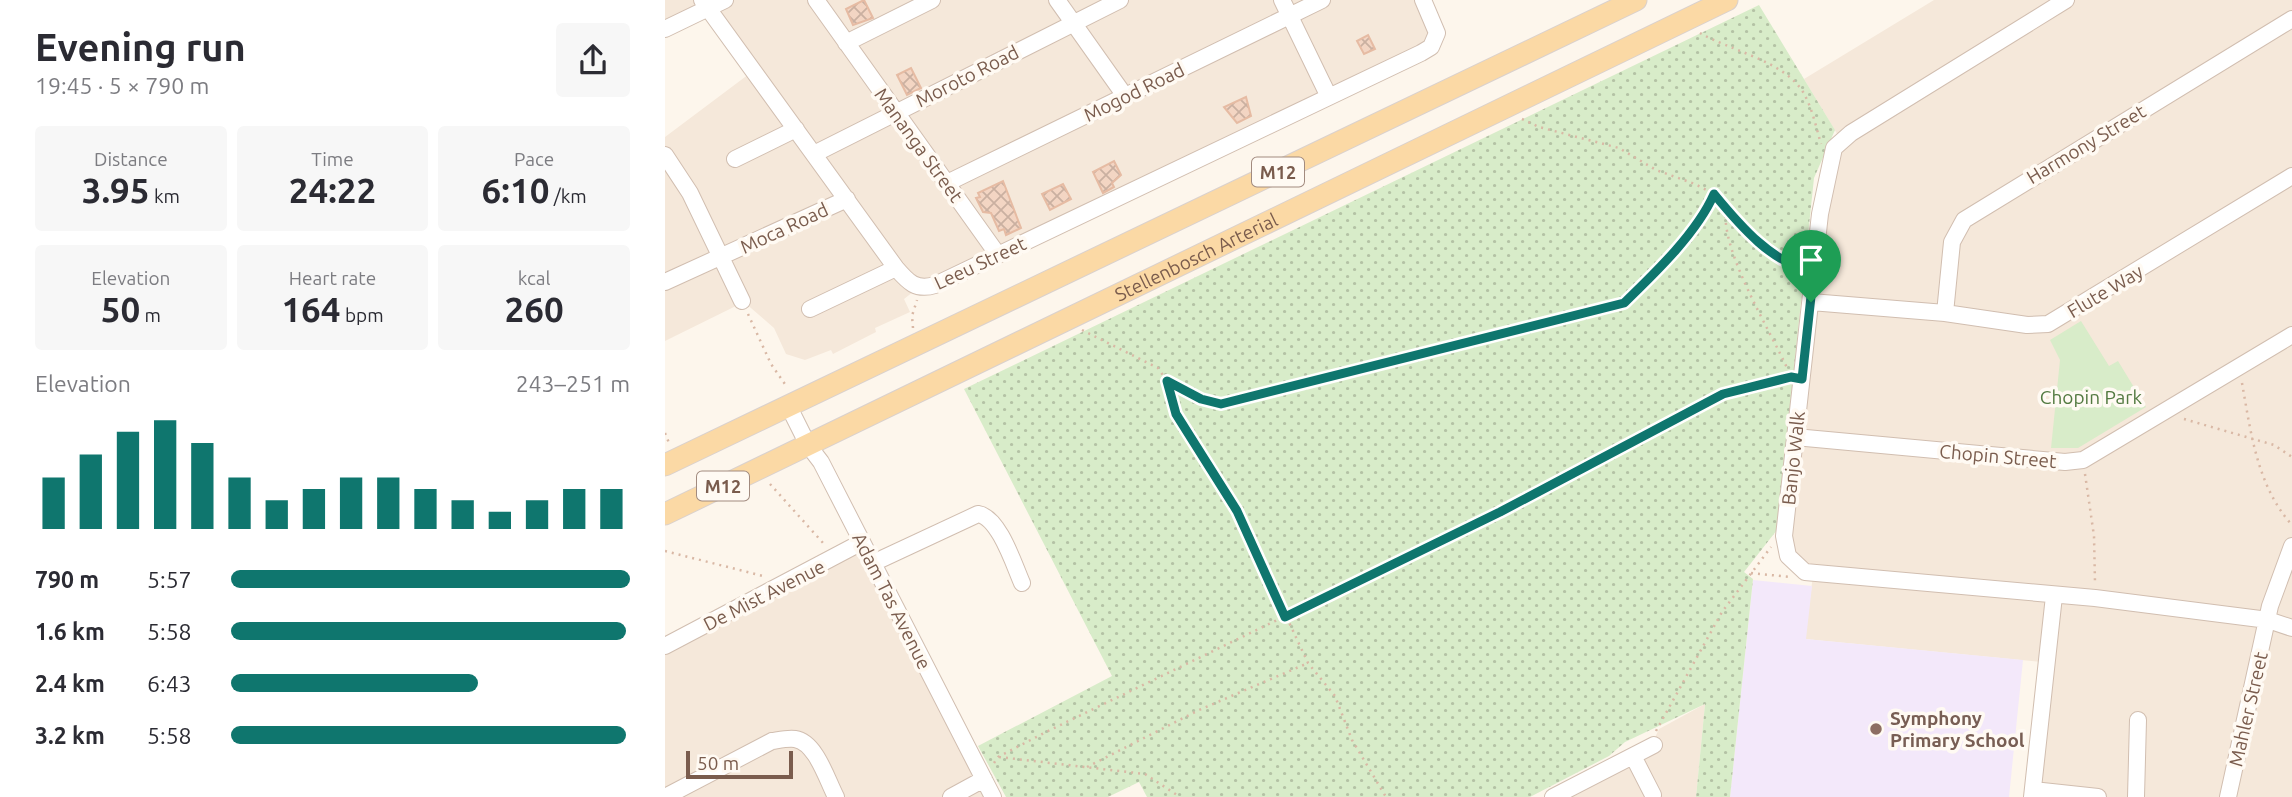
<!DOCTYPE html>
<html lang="en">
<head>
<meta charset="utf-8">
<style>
	body { margin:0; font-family:Ubuntu,sans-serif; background:#f7f7f7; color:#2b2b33; height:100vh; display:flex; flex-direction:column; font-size:26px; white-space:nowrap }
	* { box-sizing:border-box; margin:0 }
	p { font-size:23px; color:#7c7c81 }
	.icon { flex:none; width:38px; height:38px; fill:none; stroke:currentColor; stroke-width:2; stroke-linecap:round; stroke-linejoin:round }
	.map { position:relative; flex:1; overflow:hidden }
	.panel { display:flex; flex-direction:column; background:#fff; width:665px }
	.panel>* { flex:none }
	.scale { position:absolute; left:21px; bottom:18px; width:107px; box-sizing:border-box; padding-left:7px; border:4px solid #7a5c4d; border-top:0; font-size:19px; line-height:24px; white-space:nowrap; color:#7a5c4d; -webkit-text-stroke:5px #fffaf3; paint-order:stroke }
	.pin { position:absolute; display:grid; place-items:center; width:60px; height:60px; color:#fff; margin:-72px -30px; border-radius:50% 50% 50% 0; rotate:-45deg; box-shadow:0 0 7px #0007 }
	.pin .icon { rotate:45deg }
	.round { display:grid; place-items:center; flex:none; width:74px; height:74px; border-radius:7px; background:#f7f7f7 }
	.summary { display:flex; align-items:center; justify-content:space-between; height:119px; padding:0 35px }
	h1 { font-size:38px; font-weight:700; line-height:52px }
	.stats { display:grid; grid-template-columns:repeat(3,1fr); gap:10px; height:119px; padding:7px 35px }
	.stats div { display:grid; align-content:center; border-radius:7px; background:#f7f7f7; text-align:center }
	.stats b { font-size:35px; font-weight:700 }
	.stats small { font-size:19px; font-weight:400 }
	.stats p { font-size:19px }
	.chart { height:196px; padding:14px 35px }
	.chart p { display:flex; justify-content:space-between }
	.chart svg { width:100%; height:126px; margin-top:7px; stroke:#0f766e; stroke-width:6 }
	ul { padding:0 35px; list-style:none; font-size:23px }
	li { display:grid; grid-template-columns:112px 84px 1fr; align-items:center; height:52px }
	li i { height:18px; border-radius:9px; background:#0f766e }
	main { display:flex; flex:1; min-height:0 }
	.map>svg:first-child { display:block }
	.residential { fill:#f5e8da }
	.education { fill:#f3e8fa }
	.grass { fill:url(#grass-dots) }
	.park { fill:#d8ecc9 }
	.building { fill:url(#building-cross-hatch); stroke:#e6bba3; stroke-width:2 }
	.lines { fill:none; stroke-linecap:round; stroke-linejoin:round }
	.minor-casing { stroke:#d1beb0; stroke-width:18 }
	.major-casing { stroke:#dad1cd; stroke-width:23 }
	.path { stroke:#d9b8a5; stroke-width:2.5; stroke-dasharray:2 5; stroke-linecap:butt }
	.minor { stroke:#fff; stroke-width:16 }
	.major { stroke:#fbd9a5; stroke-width:21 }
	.route-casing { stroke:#fff; stroke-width:14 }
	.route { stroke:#0f766e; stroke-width:9 }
	.education-dot { fill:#8d6e63; stroke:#fffaf3; stroke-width:2.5 }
	.labels { text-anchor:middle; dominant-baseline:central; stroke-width:7; stroke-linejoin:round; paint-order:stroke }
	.shield { fill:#fffaf3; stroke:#a28b7f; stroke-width:2 }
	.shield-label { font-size:18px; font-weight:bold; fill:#7a5c4d }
	.street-label { font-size:19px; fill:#7a5c4d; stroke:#fffaf3 }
	.park-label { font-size:19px; fill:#537a41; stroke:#fffaf3 }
	.education-label { font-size:19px; font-weight:bold; fill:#785e54; stroke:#fffaf3; text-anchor:start }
</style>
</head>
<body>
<main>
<section class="panel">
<div class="summary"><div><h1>Evening run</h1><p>19:45 · 5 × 790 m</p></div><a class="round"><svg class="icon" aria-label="share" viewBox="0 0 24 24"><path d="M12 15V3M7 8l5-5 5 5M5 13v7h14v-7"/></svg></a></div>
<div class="stats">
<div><p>Distance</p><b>3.95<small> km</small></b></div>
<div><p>Time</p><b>24:22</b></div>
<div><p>Pace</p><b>6:10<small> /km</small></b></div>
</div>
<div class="stats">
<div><p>Elevation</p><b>50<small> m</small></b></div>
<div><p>Heart rate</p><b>164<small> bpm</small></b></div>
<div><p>kcal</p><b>260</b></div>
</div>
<div class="chart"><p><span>Elevation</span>243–251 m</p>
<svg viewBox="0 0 160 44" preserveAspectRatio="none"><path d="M5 44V26M15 44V18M25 44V10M35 44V6M45 44V14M55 44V26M65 44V34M75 44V30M85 44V26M95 44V26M105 44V30M115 44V34M125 44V38M135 44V34M145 44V30M155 44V30"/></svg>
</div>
<ul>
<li><b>790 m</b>5:57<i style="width:100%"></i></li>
<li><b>1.6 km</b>5:58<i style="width:99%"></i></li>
<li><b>2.4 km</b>6:43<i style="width:62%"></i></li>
<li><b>3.2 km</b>5:58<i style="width:99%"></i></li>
</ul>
</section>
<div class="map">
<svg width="1627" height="797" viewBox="0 0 1627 797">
	<defs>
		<pattern id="grass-dots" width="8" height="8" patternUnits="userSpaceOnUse" patternTransform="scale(1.75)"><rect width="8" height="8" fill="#d8ecc9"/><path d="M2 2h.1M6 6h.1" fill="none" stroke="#b4c2a5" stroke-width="1.8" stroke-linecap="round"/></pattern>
		<pattern id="building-cross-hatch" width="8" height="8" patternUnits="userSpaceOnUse" patternTransform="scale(1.75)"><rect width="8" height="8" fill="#f3d5c3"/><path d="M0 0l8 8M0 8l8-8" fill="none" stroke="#cab0a1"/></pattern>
	</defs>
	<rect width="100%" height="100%" fill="#fdf6ec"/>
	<path class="residential" d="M0 0H759L772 40 253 288 239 299 245 312 210 328 211 332 168 354 166 350 140 360 121 354 109 328 79 302 0 341V137L88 71 43 10 0 30Z
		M1269 0H1627V797H1362L1376 662 1140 639 1148 575 1118 540 1157 170 1174 137 1139 79Z
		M197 544 329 797H0V645Z
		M1040 704 1031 797H885L987 744 994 729Z"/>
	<path class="education" d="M1088 580 1147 586 1141 639 1358 660 1344 797H1065Z"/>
	<path class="grass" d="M1094 5 1170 130 1149 178 1112 530 1079 572 1088 579 1065 797H1031L1040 704 960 742 944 756 865 797H482L474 782 443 797H341L313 746 447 676 299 389Z"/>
	<path class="park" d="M1416 321 1444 366 1453 361 1481 407 1413 448H1386L1395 360 1385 340Z"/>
	<path class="building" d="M199 0 208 18 188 25 181 9Z
		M703 35 710 49 699 54 692 41Z
		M246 68 256 88 242 95 232 75Z
		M581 97 586 116 572 123 559 107Z
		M449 161 456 175 447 183 449 187 438 193 428 172Z
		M338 181 356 228 341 235 339 229 334 231 326 213 318 212 311 198 315 197 313 193Z
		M398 184 406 199 385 210 377 194Z"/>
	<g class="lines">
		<defs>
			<path id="minor" d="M37 0 231 268C243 282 251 291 270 285L756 53 766 47 772 33 758 0
				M151 0 333 255
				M392 0 460 96
				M617 0 664 97
				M1401 0 1186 133 1169 148 1155 214 1119 536 1123 556 1140 572 1430 598 1603 620 1627 628
				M0 29 60 0
				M181 43 267 0
				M149 154 455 0
				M0 155 25 193 77 301
				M70 159 131 129
				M282 183 657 0
				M0 282 182 199
				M1146 302 1280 313 1362 325 1383 324 1627 176
				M145 309 231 268
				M1280 313 1287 242 1299 220 1627 19
				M124 407 143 445 156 462 328 797
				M1130 437 1400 462 1418 460 1627 335
				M208 563 313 514C334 517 349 565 357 583
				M0 646 197 542
				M968 756 988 795
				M1368 790 1433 797
				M0 797 107 741C114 740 123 738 130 739 151 742 162 780 171 797
				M286 797 319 779
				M888 797 989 745
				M1367 797 1389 596
				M1471 797 1473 720
				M1563 797 1605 606 1627 546"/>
			<g id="major">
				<path d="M0 465 971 0"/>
				<path id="s1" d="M0 514 1062 0"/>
			</g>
		</defs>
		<use href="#minor" class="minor-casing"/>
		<use href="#major" class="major-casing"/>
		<path class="path" d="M1035 33C1064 50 1119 61 1138 92 1147 107 1151 127 1156 144
			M857 119 874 127 954 148 991 170 1030 184 1049 194 1092 242 1135 267
			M1061 209C1055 250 1105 330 1123 370
			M83 314 106 364 122 387
			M248 328 247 316 252 300
			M417 330 493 368 502 381 536 399 556 404 959 303C989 273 1032 233 1049 194
			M502 381 511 414 572 511 643 663 670 696 687 740 721 797
			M1577 383C1586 433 1592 486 1627 525
			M1519 419 1609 445 1627 457
			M0 433 4 443
			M1420 474 1429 536 1430 582
			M105 484 159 544
			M0 551 98 576
			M1086 573 1125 577
			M991 731 1057 612 1106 547
			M334 757 480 774 515 797
			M329 763 333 757 381 732 835 512 1058 394 1123 378
			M422 767 534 710 643 663"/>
		<use href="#minor" class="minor"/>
		<use href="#major" class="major"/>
	</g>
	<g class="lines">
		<defs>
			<path id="route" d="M1049 194C1072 222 1111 269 1149 269L1137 379 1126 377 1058 394 835 512 620 617 572 511 511 414 502 381 536 399 556 404 959 303C989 274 1032 233 1049 194Z"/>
		</defs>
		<use href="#route" class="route-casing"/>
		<use href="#route" class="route"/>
	</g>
	<circle class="education-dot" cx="1211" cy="729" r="7"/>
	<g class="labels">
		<g class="shield">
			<rect x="587" y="157.5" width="52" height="29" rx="5"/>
			<rect x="32" y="471.5" width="52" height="29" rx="5"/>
		</g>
		<g class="shield-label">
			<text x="613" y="172">M12</text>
			<text x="58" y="486">M12</text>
		</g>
		<g class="street-label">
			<text transform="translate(302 76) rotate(-27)">Moroto Road</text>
			<text transform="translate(469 92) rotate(-26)">Mogod Road</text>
			<text transform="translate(1421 144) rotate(-31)">Harmony Street</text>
			<text transform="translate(254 145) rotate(54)">Mananga Street</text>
			<text transform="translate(119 228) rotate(-25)">Moca Road</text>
			<text stroke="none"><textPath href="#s1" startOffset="590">Stellenbosch Arterial</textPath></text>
			<text transform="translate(315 263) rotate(-25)">Leeu Street</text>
			<text transform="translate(1440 291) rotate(-31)">Flute Way</text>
			<text transform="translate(1333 456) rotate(5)">Chopin Street</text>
			<text transform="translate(1128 458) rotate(-84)">Banjo Walk</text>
			<text transform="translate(99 595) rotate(-27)">De Mist Avenue</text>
			<text transform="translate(227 601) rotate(63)">Adam Tas Avenue</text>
			<text transform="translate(1583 709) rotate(-77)">Mahler Street</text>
		</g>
		<g class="park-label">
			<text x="1426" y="397">Chopin Park</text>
		</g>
		<g class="education-label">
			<text x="1225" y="718">Symphony<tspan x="1225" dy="22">Primary School</tspan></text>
		</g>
	</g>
</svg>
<div class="scale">50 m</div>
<div class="pin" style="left:1146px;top:302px;background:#1e9e55"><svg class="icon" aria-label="arrive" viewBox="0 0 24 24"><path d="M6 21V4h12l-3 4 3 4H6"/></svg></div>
</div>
</main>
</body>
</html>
